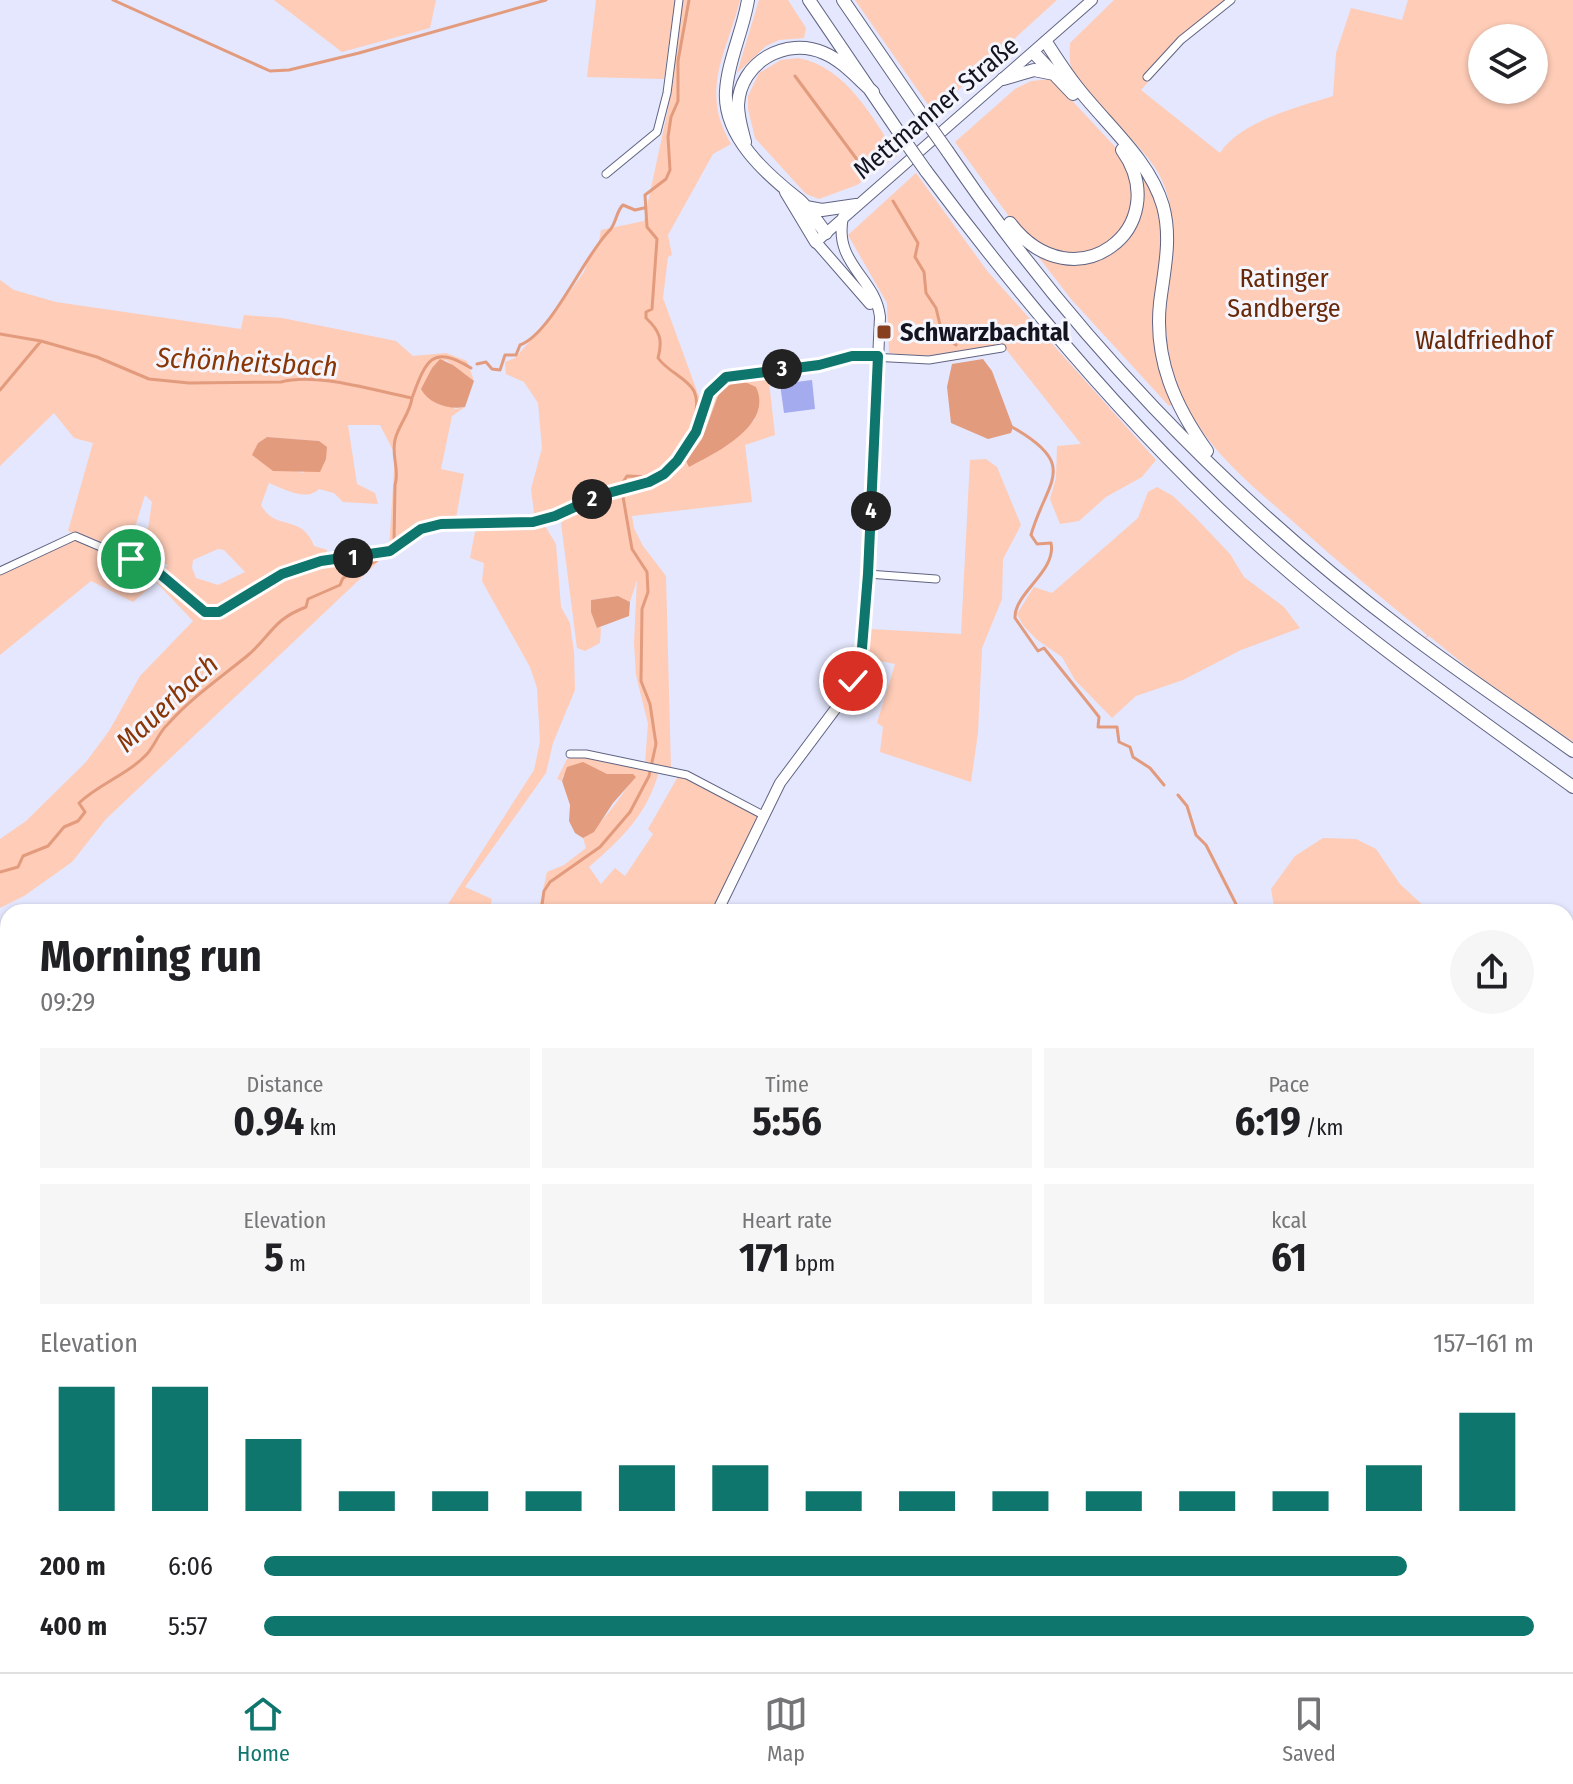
<!DOCTYPE html>
<html lang="en">
<head>
<meta charset="utf-8">
<style>
	body { margin:0; font-family:"Fira Sans Condensed",sans-serif; background:#f6f6f6; color:#202124; height:100vh; display:flex; flex-direction:column; font-size:30px; white-space:nowrap }
	* { box-sizing:border-box; margin:0 }
	p { font-size:26px; color:#757577 }
	.icon { flex:none; width:44px; height:44px; fill:none; stroke:currentColor; stroke-width:2; stroke-linecap:round; stroke-linejoin:round }
	.map { position:relative; flex:1; overflow:hidden }
	.drawer { position:absolute; left:0px; top:904px; width:1574px; height:768px; display:flex; flex-direction:column; background:#fff; border-radius:24px 24px 0 0; box-shadow:0 2px 6px #0004 }
	.drawer>* { flex:none }
	.buttons { position:absolute; left:1468px; top:24px; display:grid; gap:16px }
	.buttons a { display:grid; place-items:center; width:80px; height:80px; border-radius:50%; background:#fff; box-shadow:0 2px 6px #0004; font-size:40px }
	.pin { position:absolute; display:grid; place-items:center; width:68px; height:68px; color:#fff; margin:-34px; border:4px solid #fff; border-radius:50%; box-shadow:0 2px 8px #0007 }
	.km { position:absolute; width:40px; height:40px; margin:-20px; border-radius:50%; background:#222; color:#fff; font-size:22px; line-height:40px; text-align:center }
	.round { display:grid; place-items:center; flex:none; width:84px; height:84px; border-radius:42px; background:#f6f6f6 }
	.summary { display:flex; align-items:center; justify-content:space-between; height:136px; padding:0 40px }
	h1 { font-size:44px; font-weight:700; line-height:60px }
	.metrics { display:grid; grid-template-columns:repeat(3,1fr); gap:12px; height:136px; padding:8px 40px }
	.metrics div { display:grid; align-content:center; border-radius:0px; background:#f6f6f6; text-align:center }
	.metrics b { font-size:40px; font-weight:700 }
	.metrics small { font-size:22px; font-weight:400 }
	.metrics p { font-size:22px }
	.chart { height:224px; padding:16px 40px }
	.chart p { display:flex; justify-content:space-between }
	.chart svg { width:100%; height:144px; margin-top:8px; stroke:#0f766e; stroke-width:6 }
	ul { padding:0 40px; list-style:none; font-size:26px }
	li { display:grid; grid-template-columns:128px 96px 1fr; align-items:center; height:60px }
	li i { height:20px; border-radius:10px; background:#0f766e }
	.tab-bar { display:flex; justify-content:space-around; align-items:center; height:112px; border-top:2px solid #e0e0e0; background:#fff; font-size:22px; color:#757577 }
	.tab-bar a { display:grid; justify-items:center; gap:4px }
	.tab-bar .active { color:#0f766e }
	.map>svg:first-child { display:block }
	.green { fill:#feccb7; fill-rule:evenodd }
	.water { fill:#e39b7d }
	.lines { fill:none; stroke-linecap:round; stroke-linejoin:round }
	.stream { stroke:#e39b7d; stroke-width:3 }
	.building { fill:#a4abee }
	.minor-casing { stroke:#606483; stroke-width:9 }
	.secondary-casing { stroke:#606483; stroke-width:12 }
	.motorway-casing { stroke:#606483; stroke-width:14 }
	.minor { stroke:#fff; stroke-width:7 }
	.secondary { stroke:#fff; stroke-width:10 }
	.motorway { stroke:#fff; stroke-width:12 }
	.motorway-bridge-casing { stroke:#606483; stroke-width:14; stroke-linecap:butt }
	.motorway-bridge { stroke:#fff; stroke-width:12 }
	.route-casing { stroke:#fff; stroke-width:16 }
	.route { stroke:#0f766e; stroke-width:10 }
	.poi-dot { fill:#873f1f; stroke:#f4f5fd; stroke-width:3 }
	.labels { text-anchor:middle; dominant-baseline:central; stroke-width:6; stroke-linejoin:round; paint-order:stroke }
	.street-label { font-size:26px; fill:#131420; stroke:#f4f5fd }
	.park-label { font-size:26px; fill:#682807; stroke:#f4f5fd }
	.poi-label { font-size:26px; font-weight:bold; fill:#131420; stroke:#f4f5fd; text-anchor:start }
	.water-label { font-size:28px; font-style:italic; fill:#893506; stroke:#f4f5fd }
</style>
</head>
<body>
<div class="map">
<svg width="1573" height="1672" viewBox="0 0 1573 1672">
	<rect width="100%" height="100%" fill="#e4e7fd"/>
	<path class="green" d="M274 0H436L430 28 342 52Z
		M596 0H675L664 79 587 77Z
		M682 0H740C727 53 699 90 731 144L713 154 668 235 672 255 668 257 663 298 702 405 694 431 683 450 667 469 656 476 535 520 531 489 542 448 538 403 524 382 506 374 505 362 515 358 549 320 584 272 588 259 599 242 601 230 644 221 669 104Z
		M759 0H788L806 28 804 38 779 40 766 46 737 73Z
		M855 0H1057L945 102 950 110 938 119Z
		M1114 0H1236L1186 40 1141 90 1220 153C1241 121 1298 107 1333 96L1336 53 1351 8 1402 20 1408 0H1573V742L1477 675 1429 636 1424 639 1427 635C1383 599 1339 563 1297 525 1233 469 1172 422 1166 330 1163 277 1186 226 1159 174 1142 142 1078 92 1071 67 1069 59 1070 50 1070 43ZM1482 38H1534V90H1482Z
		M798 58C845 66 873 117 897 156L857 185 819 199 806 194 755 138 748 109V96L759 73 781 60Z
		M1052 79 1118 150 1132 178 1131 210 1116 236 1092 252 1062 256 1021 233 955 142 1015 89 1031 81Z
		M1130 158 1152 186 1163 225 1157 308 1173 404 1169 406 1071 299 1037 255 1066 264 1101 257C1129 220 1156 205 1130 158Z
		M916 173 988 272 1156 460 1142 477 1106 497 1079 521 1060 524 1050 499 1056 478 1057 446 1081 444 1001 343C963 356 928 358 889 353L887 303 848 235Z
		M0 280 14 290 56 302 241 329 244 315 282 318 396 341 413 356 446 353 467 361 474 381 446 360 432 368 426 383 455 409 465 407 452 416 441 469 464 474 456 518 420 527 389 550 395 454 380 425H348L357 484 375 493 378 504 343 502 334 493 319 489C306 502 284 489 269 483L261 505C275 532 302 513 314 546L327 550 322 564 378 557 379 561 106 819 72 862 24 896 0 908V839L26 821 86 762 109 731 140 676 193 621 156 582 133 602 91 581 0 655V575L71 540H81L155 581 168 565 144 556 152 502 145 495 127 553 68 531 93 443 74 438 54 413 0 466ZM267 437 319 441 303 473 253 455 258 443ZM218 549 224 550 245 572 218 585 196 578 192 568 193 560Z
		M768 373 775 435 745 445 752 502 632 516 634 528 643 546 666 576 671 769 645 764 648 724 636 675 634 643 637 580 630 602 618 596 591 600 597 627 601 628 600 643 585 651 577 648 561 523C589 490 634 502 660 481 693 456 701 389 731 377 742 373 756 374 768 373ZM719 393 755 419 734 439 686 461 702 439Z
		M986 459 997 467 1021 525 1003 559 1002 599 982 648 978 733 971 782 880 752 883 727 877 723 895 664 865 658 870 629 961 634 970 460Z
		M1157 487 1173 496 1195 517 1230 554 1244 577 1284 607 1300 628 1241 650 1183 680 1136 696 1112 718 1075 680 1062 657 1036 639 1023 625 1017 614 1034 587 1052 593 1138 518 1148 492Z
		M545 526 556 544 561 607 570 623 574 653 575 690 553 743 546 773 465 887 492 899 489 912H443L534 770 540 742 537 688 530 667 482 581 484 563 470 558 476 527Z
		M586 755 656 770 658 775C645 817 621 839 589 867L601 884 615 868 625 876 653 834 648 829 680 773 748 808 759 817 714 912H538L547 872 564 865 586 848 583 838C596 831 631 787 633 774L563 775 562 781 557 779 567 759Z
		M1323 838 1356 839 1376 849 1400 884 1430 912H1275L1271 889 1295 856Z
		M1566 1029 1573 1034V1672H975L972 1664H1566Z
		M8 1435V1571L0 1570V1438Z
		M48 1664H194L192 1672H38Z
		M481 1664H564L563 1672H481Z
		M783 1664H951L962 1672H766Z"/>
	<path class="water" d="M440 359 453 365 474 381 465 407C449 410 429 404 421 389L432 368Z
		M983 359 992 371 1013 427 1011 433 988 439 951 423 947 387 952 364Z
		M743 381 756 387C774 425 716 453 689 467L686 461 702 439 719 393 724 386Z
		M267 437 319 441 327 447 326 459 320 472 273 471 252 455 258 443Z
		M618 596 630 602 629 616 597 628 591 612V600Z
		M583 762 607 774H633L636 777 613 803 594 832 583 838 575 833 569 821 570 805 562 781 567 767Z"/>
	<g class="lines">
		<path class="stream" d="M113 0 270 71 289 70 359 53 546 0
			M795 76 867 173
			M893 201 918 243 915 257 924 272 926 293 936 308 942 333 956 345
			M0 334 41 341 97 357 149 379 189 383 281 382C317 372 375 391 412 398 426 360 432 344 471 368
			M477 364 486 362 492 369 500 370 505 355H516L520 345C551 334 584 256 609 231 616 225 616 211 623 205L635 210 644 208
			M0 390 41 341
			M1012 427C1081 466 1046 481 1031 535L1037 544 1051 543C1057 571 1014 593 1015 618L1038 651 1044 648 1092 708 1099 717 1098 727H1117L1119 742 1130 747 1133 757 1150 768 1164 785
			M394 542 395 485C400 471 391 455 395 440 398 425 410 414 412 398
			M1178 795 1187 806 1196 835 1206 845 1240 912
			M0 872 18 867 23 856 48 846 64 827 78 821 85 812 79 803C100 783 126 776 147 754 155 745 159 732 168 724 191 698 220 678 247 656 272 635 272 620 306 607L308 599 340 585 343 578 376 561
			M541 912 544 891 550 882 600 847 630 812 649 776 656 744 650 704 641 681 642 609 648 592 647 572 632 549 621 485 627 476C638 476 648 479 658 472 677 460 705 414 694 391 687 378 668 372 658 358 663 340 660 331 646 318V312L652 309 657 239 647 227 645 195 666 179 670 170 668 137 671 117 678 101V61L689 0
			M1566 1135 1569 1142 1573 1143
			M0 1559 8 1560
			M557 1664V1672
			M1171 1664 1172 1672
			M46 1672 53 1664"/>
	</g>
	<path class="building" d="M812 380 815 409 784 413 780 384Z"/>
	<g class="lines">
		<defs>
			<path id="minor" d="M1147 77 1181 40 1231 0
				M606 174 657 132 667 93 679 0
				M0 571 75 536 150 568 195 606 211 614 282 574 321 561 390 551 421 529 441 524 533 522 555 516 601 495 658 478 677 461 691 443 713 386 731 375 819 365 852 356 929 360 1002 348
				M868 574 936 579
				M570 754H586L687 775 763 815
				M0 1660 8 1656"/>
			<path id="secondary" d="M870 304 816 242 1092 0
				M717 912 780 783 848 692 860 660 868 574 880 317C876 278 833 264 843 217
				M196 1672 198 1664"/>
			<path id="motorway" d="M748 0C743 31 728 60 726 91 723 136 766 174 798 199 809 208 817 222 826 233
				M809 0 902 137
				M843 0 924 118
				M1046 42C1055 56 1064 70 1074 83 1103 122 1149 158 1163 206 1172 239 1164 270 1160 303 1154 360 1175 406 1207 451
				M1034 53 1073 94
				M1003 79 1034 70 1054 74
				M745 142C742 130 738 118 738 105 740 62 786 36 824 53 843 61 858 79 873 92
				M948 152C1070 333 1226 496 1401 628 1457 671 1516 710 1573 751
				M926 171C1015 290 1109 403 1216 506 1325 611 1450 698 1573 787
				M786 192 816 242
				M806 207 822 210 856 205
				M1010 223C1074 307 1177 227 1122 150"/>
		</defs>
		<use href="#minor" class="minor-casing"/>
		<use href="#secondary" class="secondary-casing"/>
		<use href="#motorway" class="motorway-casing"/>
		<use href="#minor" class="minor"/>
		<use href="#secondary" class="secondary"/>
		<use href="#motorway" class="motorway"/>
		<defs>
			<path id="motorway-bridge" d="M924 118 948 152
				M902 137 926 171"/>
		</defs>
		<use href="#motorway-bridge" class="motorway-bridge-casing"/>
		<use href="#motorway-bridge" class="motorway-bridge"/>
	</g>
	<g class="lines">
		<defs>
			<path id="route" d="M131 559 160 574 205 612H219L282 574 321 561 390 551 421 529 441 524 533 522 555 516 601 495 649 482 664 474 677 461 696 432 709 393 726 377 819 365 852 356H878L868 574 862 648 853 681"/>
		</defs>
		<use href="#route" class="route-casing"/>
		<use href="#route" class="route"/>
	</g>
	<rect class="poi-dot" x="876" y="324" width="16" height="16" rx="4"/>
	<g class="labels">
		<g class="street-label">
			<text transform="translate(936 108) rotate(-40)">Mettmanner Straße</text>
		</g>
		<g class="park-label">
			<text x="1284" y="278">Ratinger<tspan x="1284" dy="30">Sandberge</tspan></text>
			<text x="1484" y="340">Waldfriedhof</text>
		</g>
		<g class="poi-label">
			<text x="900" y="332">Schwarzbachtal</text>
		</g>
		<g class="water-label">
			<text transform="translate(247 362) rotate(3)">Schönheitsbach</text>
			<text transform="translate(167 703) rotate(-43)">Mauerbach</text>
		</g>
	</g>
</svg>
<div class="buttons">
<a><svg class="icon" aria-label="layers" viewBox="0 0 24 24"><path d="M12 4l9 5-9 5-9-5zM3 14l9 5 9-5"/></svg></a>
</div>
<div class="pin" style="left:131px;top:559px;background:#1e9e55"><svg class="icon" aria-label="arrive" viewBox="0 0 24 24"><path d="M6 21V4h12l-3 4 3 4H6"/></svg></div>
<div class="pin" style="left:853px;top:681px;background:#d93025"><svg class="icon" aria-label="check" viewBox="0 0 24 24"><path d="M5 12l5 5 9-10"/></svg></div>
<b class="km" style="left:353px;top:558px">1</b>
<b class="km" style="left:592px;top:499px">2</b>
<b class="km" style="left:782px;top:369px">3</b>
<b class="km" style="left:871px;top:511px">4</b>
<section class="drawer">
<div class="summary"><div><h1>Morning run</h1><p>09:29</p></div><a class="round"><svg class="icon" aria-label="share" viewBox="0 0 24 24"><path d="M12 15V3M7 8l5-5 5 5M5 13v7h14v-7"/></svg></a></div>
<div class="metrics">
<div><p>Distance</p><b>0.94<small> km</small></b></div>
<div><p>Time</p><b>5:56</b></div>
<div><p>Pace</p><b>6:19<small> /km</small></b></div>
</div>
<div class="metrics">
<div><p>Elevation</p><b>5<small> m</small></b></div>
<div><p>Heart rate</p><b>171<small> bpm</small></b></div>
<div><p>kcal</p><b>61</b></div>
</div>
<div class="chart"><p><span>Elevation</span>157–161 m</p>
<svg viewBox="0 0 160 44" preserveAspectRatio="none"><path d="M5 44V6M15 44V6M25 44V22M35 44V38M45 44V38M55 44V38M65 44V30M75 44V30M85 44V38M95 44V38M105 44V38M115 44V38M125 44V38M135 44V38M145 44V30M155 44V14"/></svg>
</div>
<ul>
<li><b>200 m</b>6:06<i style="width:90%"></i></li>
<li><b>400 m</b>5:57<i style="width:100%"></i></li>
</ul>
</section>
</div>
<nav class="tab-bar">
<a class="active"><svg class="icon" aria-label="home" viewBox="0 0 24 24"><path d="M3 11l9-7 9 7M6 9v11h12V9"/></svg>Home</a>
<a><svg class="icon" aria-label="map" viewBox="0 0 24 24"><path d="M3 6l6-2 6 2 6-2v14l-6 2-6-2-6 2zM9 4v14M15 6v14"/></svg>Map</a>
<a><svg class="icon" aria-label="saved" viewBox="0 0 24 24"><path d="M7 4h10v16l-5-4-5 4z"/></svg>Saved</a>
</nav>
</body>
</html>
